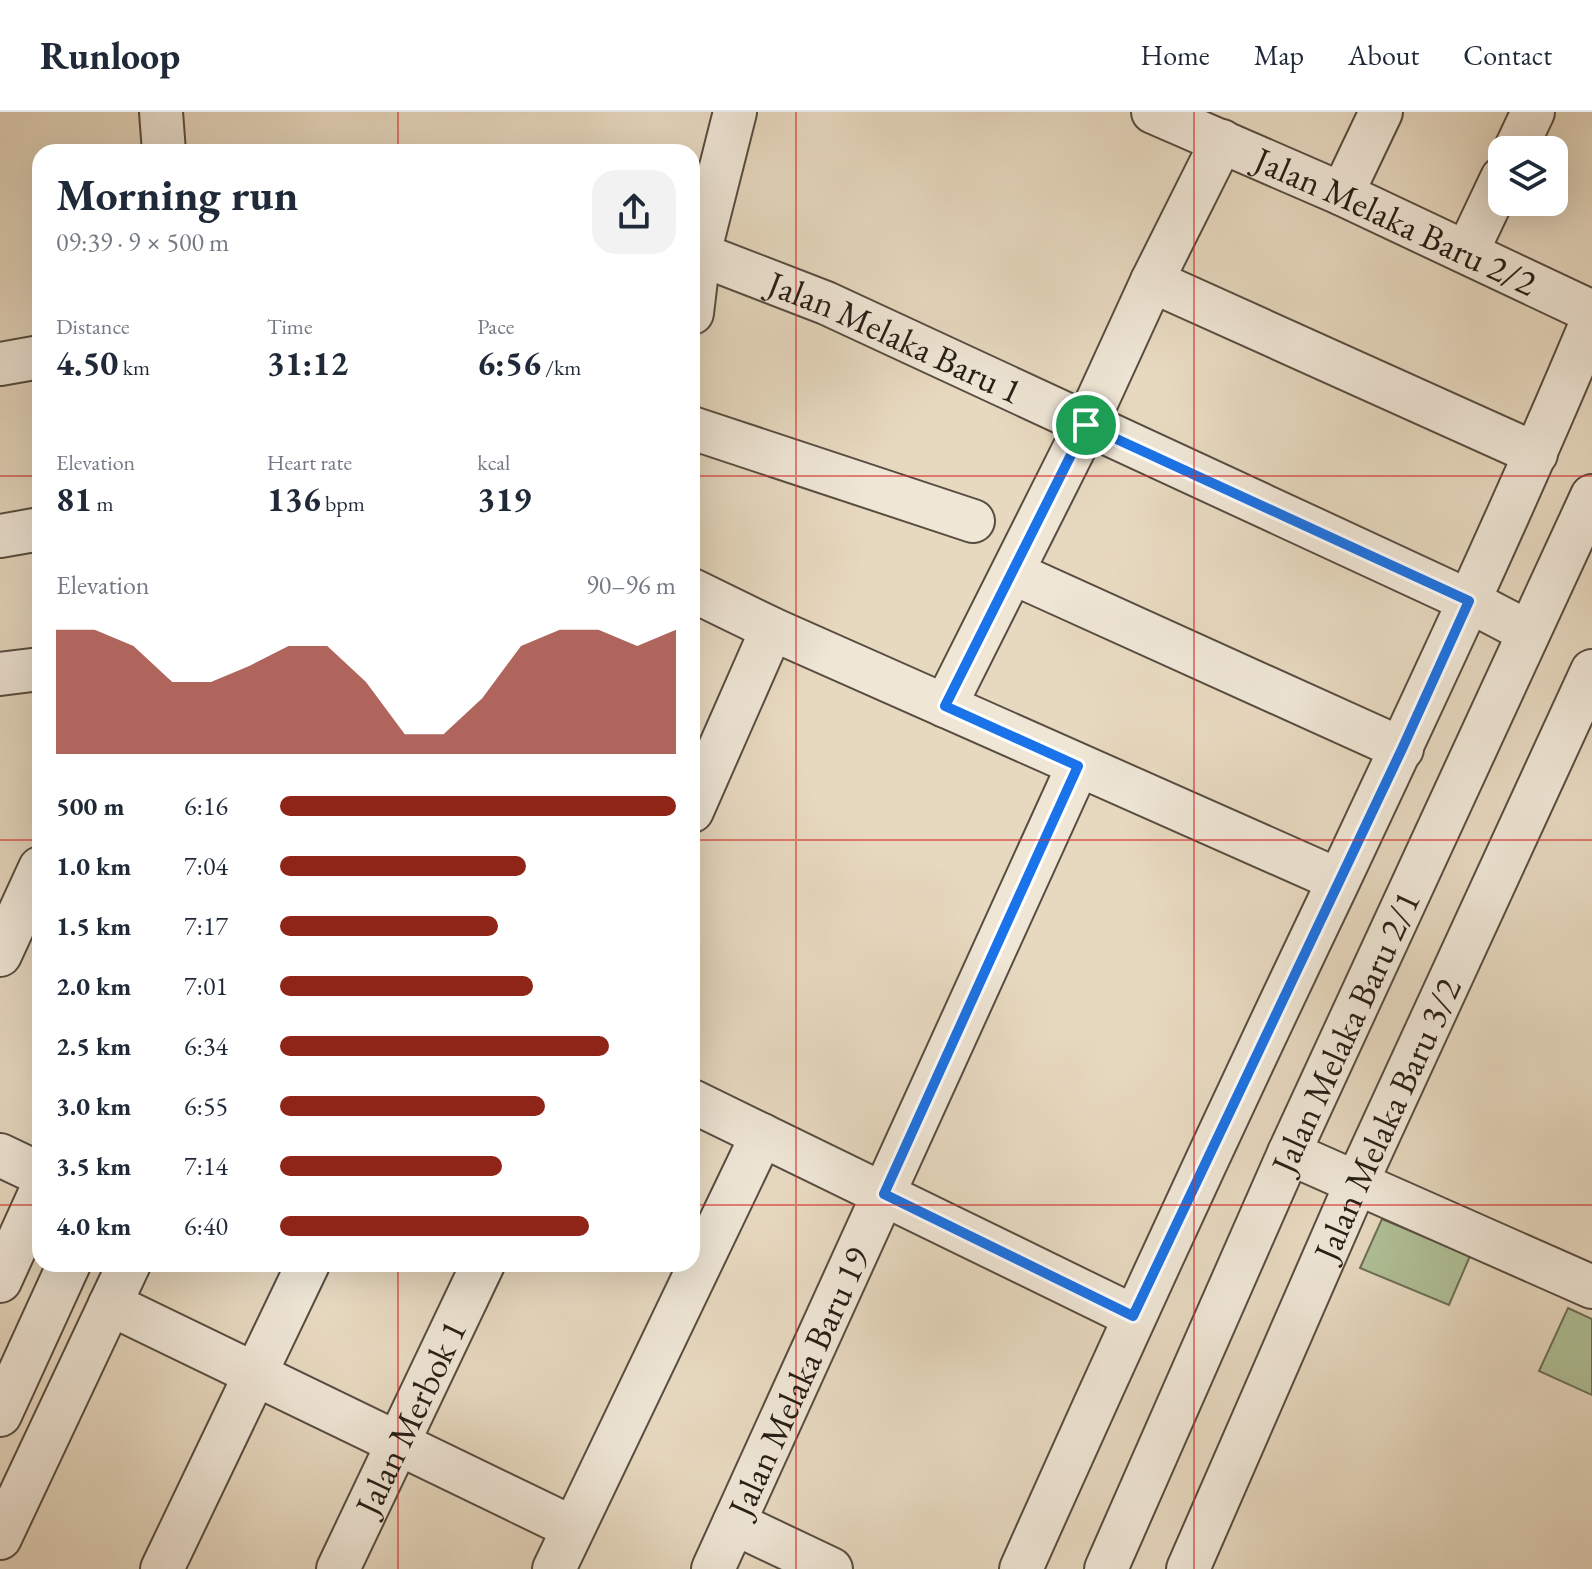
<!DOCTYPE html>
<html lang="en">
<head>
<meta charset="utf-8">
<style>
	body { margin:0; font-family:"EB Garamond",serif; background:#f2f2f3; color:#1f2937; height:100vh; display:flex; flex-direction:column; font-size:30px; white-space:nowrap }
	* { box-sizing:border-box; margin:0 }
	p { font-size:26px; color:#747a83 }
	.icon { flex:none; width:44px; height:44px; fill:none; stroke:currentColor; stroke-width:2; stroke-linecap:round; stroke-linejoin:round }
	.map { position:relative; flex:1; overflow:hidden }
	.panel { position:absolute; left:32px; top:32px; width:668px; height:1128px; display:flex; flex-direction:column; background:#fff; border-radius:24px; box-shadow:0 8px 32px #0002 }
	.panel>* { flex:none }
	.buttons { position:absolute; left:1488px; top:24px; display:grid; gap:16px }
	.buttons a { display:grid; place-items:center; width:80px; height:80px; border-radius:16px; background:#fff; box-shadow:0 8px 32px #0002; font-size:40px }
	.pin { position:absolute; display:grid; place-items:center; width:68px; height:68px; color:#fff; margin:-34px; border:4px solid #fff; border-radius:50%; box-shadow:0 2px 8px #0007 }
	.round { display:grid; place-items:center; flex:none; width:84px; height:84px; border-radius:24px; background:#f2f2f3 }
	.headline { display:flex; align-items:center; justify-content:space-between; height:136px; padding:0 24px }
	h1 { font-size:44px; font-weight:700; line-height:60px }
	.figures { display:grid; grid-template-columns:repeat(3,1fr); gap:12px; height:136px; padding:8px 24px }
	.figures div { display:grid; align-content:center }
	.figures b { font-size:34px; font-weight:700 }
	.figures small { font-size:22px; font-weight:400 }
	.figures p { font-size:22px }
	.chart { height:224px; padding:16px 24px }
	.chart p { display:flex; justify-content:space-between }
	.chart svg { width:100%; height:144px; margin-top:8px; fill:#8f2418; opacity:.7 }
	ul { padding:0 24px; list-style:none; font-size:26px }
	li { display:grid; grid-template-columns:128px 96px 1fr; align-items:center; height:60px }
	li i { height:20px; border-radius:10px; background:#8f2418 }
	header { display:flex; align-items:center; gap:48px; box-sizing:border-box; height:112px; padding:0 40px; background:#fff; border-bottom:2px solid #e0e1e3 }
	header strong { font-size:38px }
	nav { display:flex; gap:44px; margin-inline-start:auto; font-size:28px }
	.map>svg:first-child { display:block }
	.green { fill:#b0c097; stroke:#6c6f56; stroke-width:2 }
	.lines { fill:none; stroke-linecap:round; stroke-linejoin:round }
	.minor-casing { stroke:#584d40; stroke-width:46 }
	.minor { stroke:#efe6d6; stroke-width:42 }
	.route-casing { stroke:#fff; stroke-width:16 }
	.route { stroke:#1a73e8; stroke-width:10 }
	.grid { fill:none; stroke:#d62828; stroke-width:2; stroke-opacity:0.55 }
	.labels { text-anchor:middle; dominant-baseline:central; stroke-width:6; stroke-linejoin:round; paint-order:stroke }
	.street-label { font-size:36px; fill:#281e16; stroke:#efe6d6 }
</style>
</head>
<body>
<header>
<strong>Runloop</strong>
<nav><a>Home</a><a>Map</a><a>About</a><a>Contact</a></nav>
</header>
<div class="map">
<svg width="1592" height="1457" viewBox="0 0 1592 1457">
	<rect width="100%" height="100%" fill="#e7d9c0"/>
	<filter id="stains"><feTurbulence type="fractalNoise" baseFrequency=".0025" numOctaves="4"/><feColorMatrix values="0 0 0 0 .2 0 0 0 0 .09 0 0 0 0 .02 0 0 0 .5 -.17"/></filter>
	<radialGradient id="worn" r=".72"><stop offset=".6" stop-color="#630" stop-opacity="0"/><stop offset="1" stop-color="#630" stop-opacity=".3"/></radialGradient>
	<path class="green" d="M1382 1107 1470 1144 1449 1193 1360 1156Z
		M1568 1196 1592 1207V1283L1539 1259Z"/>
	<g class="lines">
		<defs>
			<g id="minor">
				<path d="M161 0 164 40"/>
				<path id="s1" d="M1153 0 1342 82 1592 200"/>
				<path d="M1515 38 1533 0"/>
				<path d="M1342 82 1381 0"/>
				<path d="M1467 140 1502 66"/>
				<path id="s2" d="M692 143 699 142 826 191 1469 489 1528 520"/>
				<path d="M1152 169 1536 342"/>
				<path d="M692 201 699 142 735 0"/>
				<path d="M0 252 40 245"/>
				<path d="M692 316 973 409"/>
				<path d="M0 424 40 417"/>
				<path d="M1013 461 1402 637"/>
				<path d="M692 478 772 517 1338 768"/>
				<path d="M0 562 40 557"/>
				<path d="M945 594 1086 313 1152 169 1222 29"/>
				<path d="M692 699 772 517"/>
				<path d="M0 843 40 756"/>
				<path d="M692 989 1133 1204"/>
				<path d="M1289 1041 1592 1175"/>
				<path d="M0 1043 40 1062"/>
				<path d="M0 1169 40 1081"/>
				<path d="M110 1192 573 1416"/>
				<path d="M0 1303 69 1152"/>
				<path d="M734 1411 831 1457"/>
				<path d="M0 1426 129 1152"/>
				<path d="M162 1457 308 1152"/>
				<path id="s3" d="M338 1457 483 1152"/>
				<path d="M554 1457 762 1023"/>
				<path id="s4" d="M713 1457 1078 654"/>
				<path d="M1021 1457C1124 1226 1230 996 1339 768 1426 583 1513 398 1592 209"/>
				<path id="s5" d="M1106 1457 1289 1041 1592 384"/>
				<path id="s6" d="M1188 1457 1356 1072 1592 559"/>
			</g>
		</defs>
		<use href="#minor" class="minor-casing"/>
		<use href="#minor" class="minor"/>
	</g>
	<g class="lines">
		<defs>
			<path id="route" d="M1086 313 1469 489 1402 637 1133 1204 884 1082 1078 654 945 594Z"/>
		</defs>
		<use href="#route" class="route-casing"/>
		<use href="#route" class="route"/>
	</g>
	<path class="grid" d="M398 0V40M796 0V1457M1194 0V1457M0 364H40M692 364H1592M0 728H40M692 728H1592M0 1093H40M692 1093H1592M398 1152V1457"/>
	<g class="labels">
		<g class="street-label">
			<text stroke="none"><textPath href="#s1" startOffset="266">Jalan Melaka Baru 2/2</textPath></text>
			<text stroke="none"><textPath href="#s2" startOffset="220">Jalan Melaka Baru 1</textPath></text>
			<text stroke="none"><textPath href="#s5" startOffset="588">Jalan Melaka Baru 2/1</textPath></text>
			<text stroke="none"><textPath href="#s6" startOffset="492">Jalan Melaka Baru 3/2</textPath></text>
			<text stroke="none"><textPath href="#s4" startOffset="206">Jalan Melaka Baru 19</textPath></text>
			<text stroke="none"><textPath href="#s3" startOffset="168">Jalan Merbok 1</textPath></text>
		</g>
	</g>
	<rect width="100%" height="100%" filter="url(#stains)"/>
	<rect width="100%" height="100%" fill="url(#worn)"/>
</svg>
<div class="buttons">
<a><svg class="icon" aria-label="layers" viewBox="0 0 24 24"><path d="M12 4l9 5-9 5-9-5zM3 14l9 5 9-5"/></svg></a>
</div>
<div class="pin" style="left:1086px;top:313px;background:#1e9e55"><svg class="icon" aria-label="arrive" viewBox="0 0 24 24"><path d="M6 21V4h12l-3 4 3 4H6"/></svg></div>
<section class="panel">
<div class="headline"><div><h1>Morning run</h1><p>09:39 · 9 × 500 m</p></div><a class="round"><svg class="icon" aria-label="share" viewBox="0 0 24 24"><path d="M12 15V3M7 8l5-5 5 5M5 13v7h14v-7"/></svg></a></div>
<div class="figures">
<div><p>Distance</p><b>4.50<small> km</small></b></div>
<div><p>Time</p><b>31:12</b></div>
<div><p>Pace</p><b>6:56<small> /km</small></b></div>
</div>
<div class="figures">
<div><p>Elevation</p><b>81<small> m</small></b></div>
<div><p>Heart rate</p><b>136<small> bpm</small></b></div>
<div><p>kcal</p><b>319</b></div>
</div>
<div class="chart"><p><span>Elevation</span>90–96 m</p>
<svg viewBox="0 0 160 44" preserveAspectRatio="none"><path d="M0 44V6L10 6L20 11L30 22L40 22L50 17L60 11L70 11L80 22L90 38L100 38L110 27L120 11L130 6L140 6L150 11L160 6V44z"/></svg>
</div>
<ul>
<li><b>500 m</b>6:16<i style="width:100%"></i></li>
<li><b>1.0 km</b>7:04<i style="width:62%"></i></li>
<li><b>1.5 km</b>7:17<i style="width:55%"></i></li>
<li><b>2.0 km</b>7:01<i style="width:64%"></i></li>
<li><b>2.5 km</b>6:34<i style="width:83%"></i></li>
<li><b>3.0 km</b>6:55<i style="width:67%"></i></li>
<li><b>3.5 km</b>7:14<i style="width:56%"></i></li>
<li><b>4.0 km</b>6:40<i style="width:78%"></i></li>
</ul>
</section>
</div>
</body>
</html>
